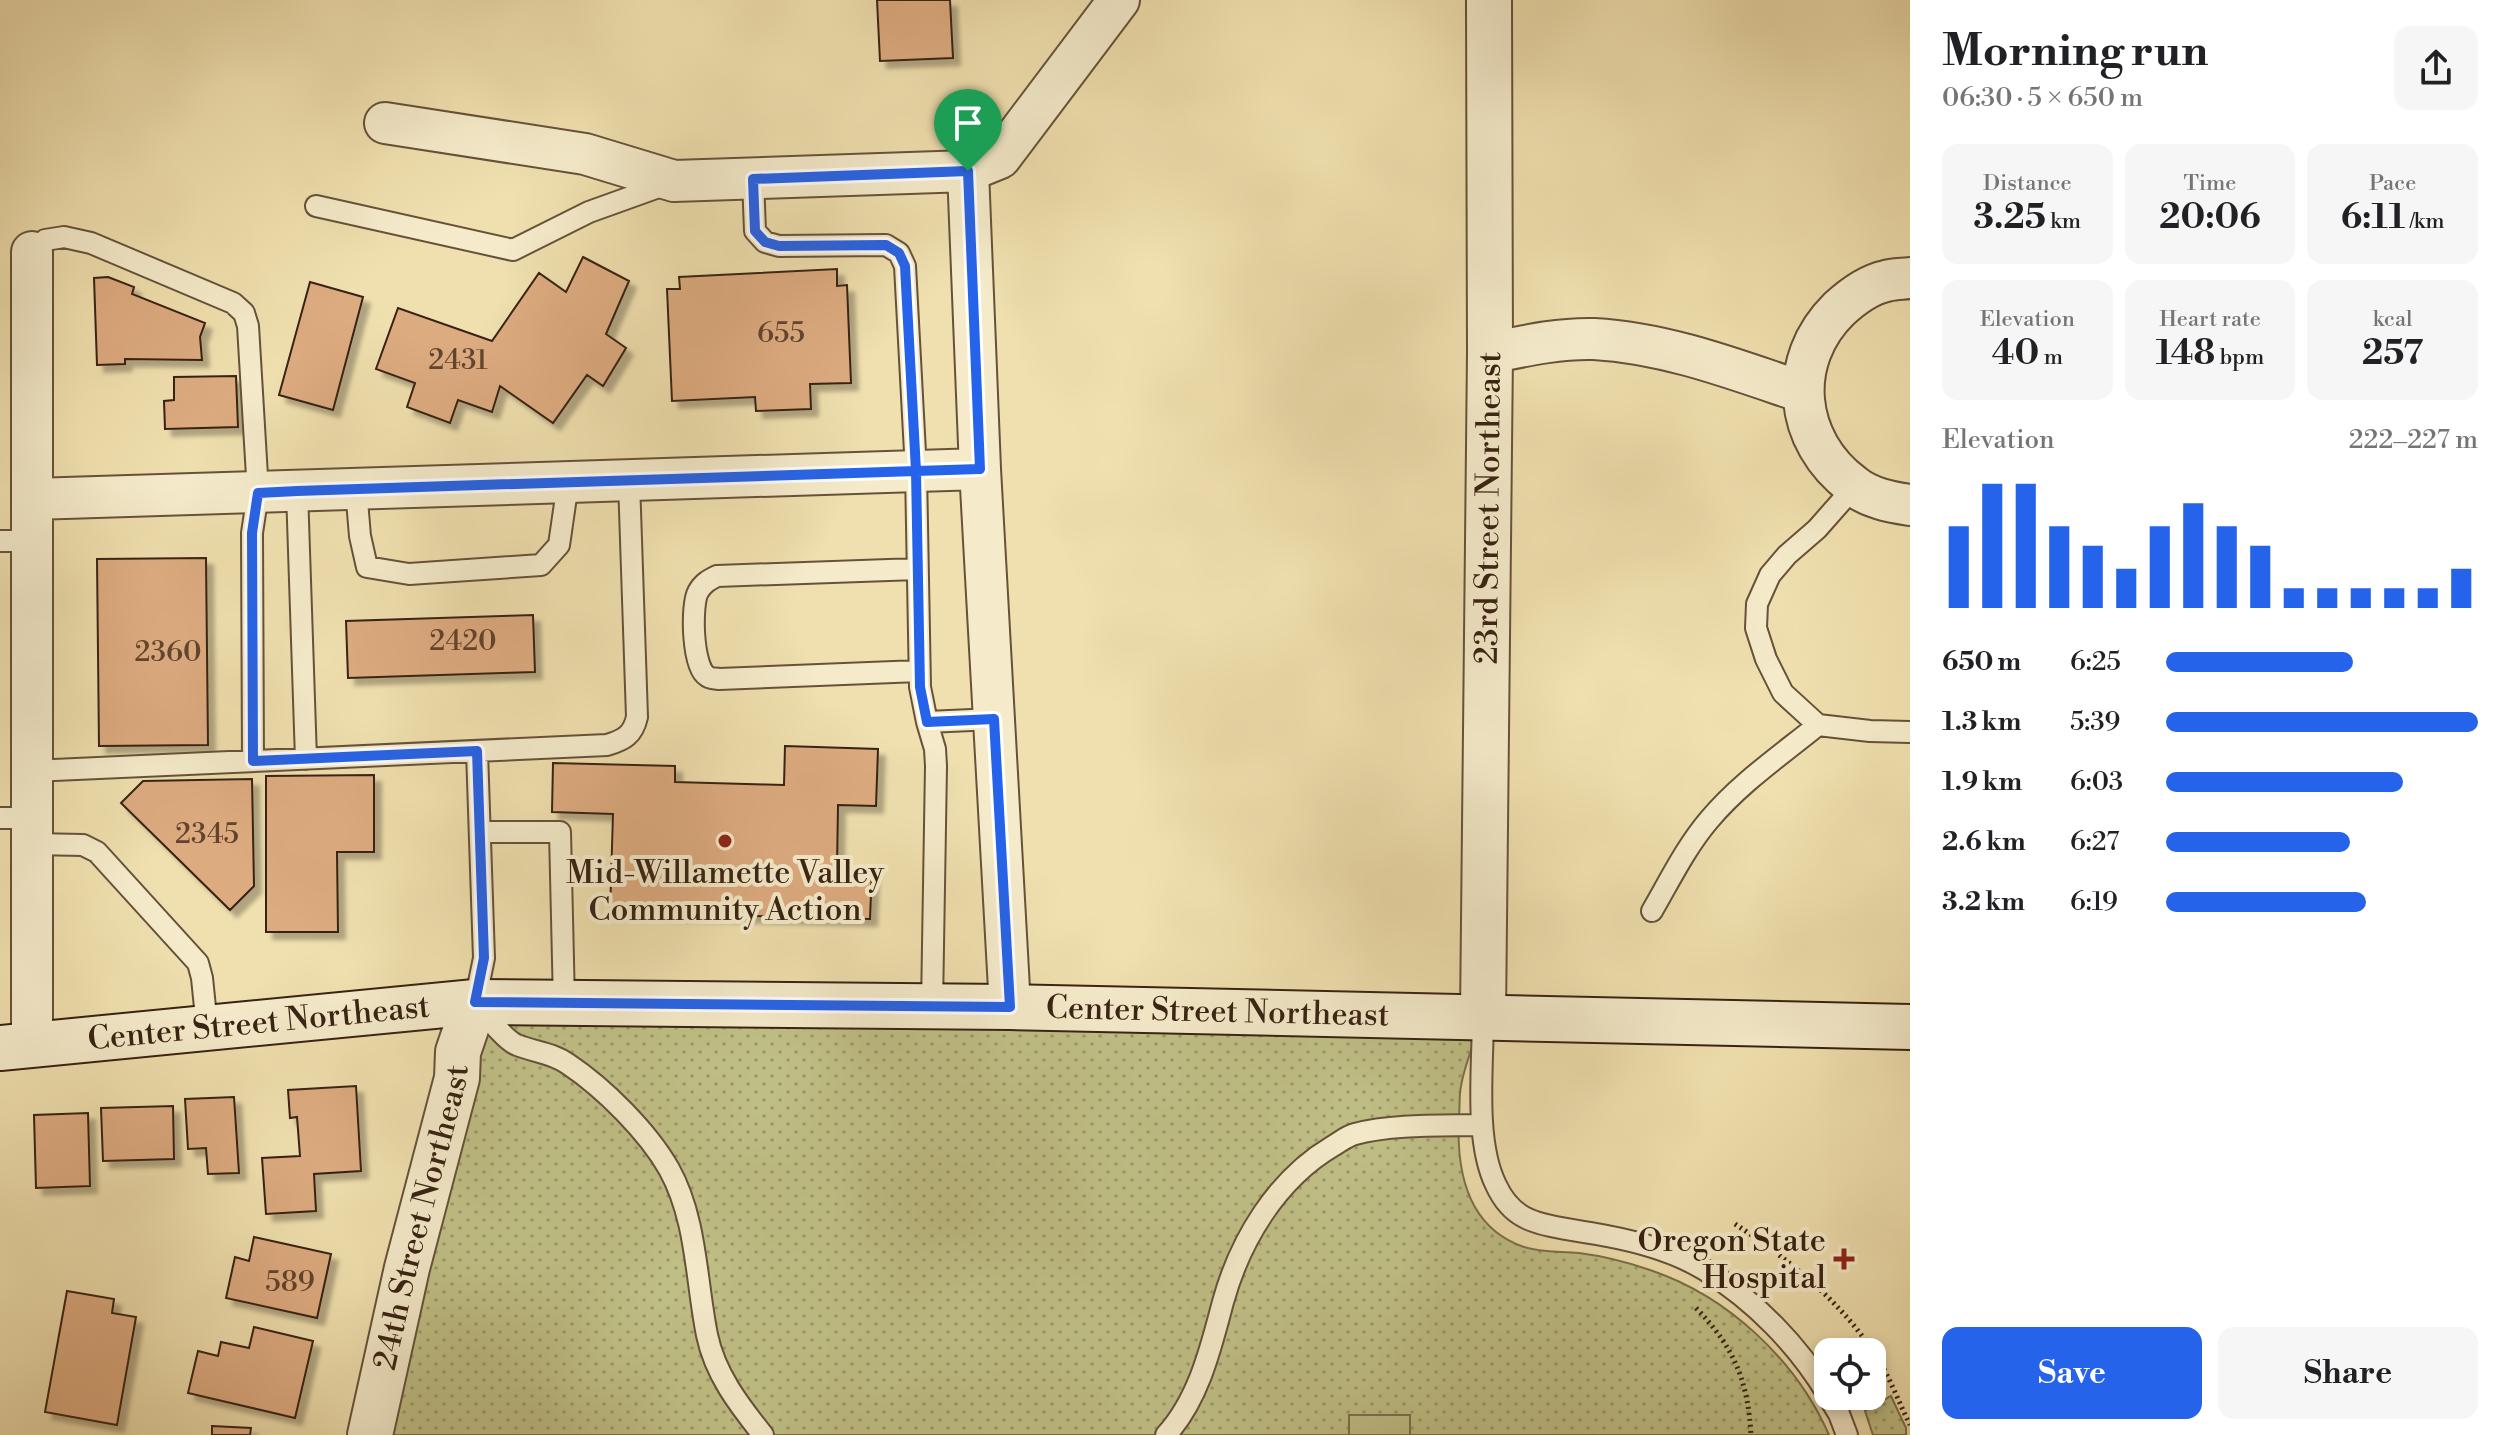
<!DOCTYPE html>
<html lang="en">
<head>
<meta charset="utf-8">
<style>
	body { margin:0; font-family:"Libre Bodoni",serif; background:#f6f6f6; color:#202124; height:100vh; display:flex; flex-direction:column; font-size:30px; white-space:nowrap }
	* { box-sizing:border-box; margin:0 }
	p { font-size:26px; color:#757577 }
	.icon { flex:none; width:44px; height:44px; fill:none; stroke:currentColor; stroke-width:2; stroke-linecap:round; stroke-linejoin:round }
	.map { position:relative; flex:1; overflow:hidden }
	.sheet { display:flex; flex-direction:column; background:#fff; width:600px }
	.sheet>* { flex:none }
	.fabs { position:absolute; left:1814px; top:1338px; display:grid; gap:16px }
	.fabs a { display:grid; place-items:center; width:72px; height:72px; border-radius:16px; background:#fff; box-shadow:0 4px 12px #0003; font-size:40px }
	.pin { position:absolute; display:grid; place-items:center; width:68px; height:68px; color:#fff; margin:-82px -34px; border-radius:50% 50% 50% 0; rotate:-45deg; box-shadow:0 0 8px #0007 }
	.pin .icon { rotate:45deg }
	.round { display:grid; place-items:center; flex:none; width:84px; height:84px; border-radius:16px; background:#f6f6f6 }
	.headline { display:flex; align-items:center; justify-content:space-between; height:136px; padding:0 32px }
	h1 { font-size:44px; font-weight:700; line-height:60px }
	.figures { display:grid; grid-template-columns:repeat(3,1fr); gap:12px; height:136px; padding:8px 32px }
	.figures div { display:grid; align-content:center; border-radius:16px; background:#f6f6f6; text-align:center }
	.figures b { font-size:34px; font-weight:700 }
	.figures small { font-size:22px; font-weight:400 }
	.figures p { font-size:22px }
	.chart { height:224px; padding:16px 32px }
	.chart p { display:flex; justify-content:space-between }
	.chart svg { width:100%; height:144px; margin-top:8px; stroke:#2563eb; stroke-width:6 }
	.primary-button { display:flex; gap:16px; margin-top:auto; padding:16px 32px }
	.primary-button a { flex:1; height:92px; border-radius:16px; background:#2563eb; color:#fff; font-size:32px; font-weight:700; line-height:92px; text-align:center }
	.primary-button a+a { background:#f6f6f6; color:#202124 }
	ul { padding:0 32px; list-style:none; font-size:26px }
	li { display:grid; grid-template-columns:128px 96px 1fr; align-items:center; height:60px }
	li i { height:20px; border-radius:10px; background:#2563eb }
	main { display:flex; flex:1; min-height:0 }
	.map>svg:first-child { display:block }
	.grass { fill:url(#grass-dots); stroke:#7c714c; stroke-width:2 }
	.garden { fill:#c0c086; stroke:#7c714c; stroke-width:2 }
	.building { fill:#ddab80; stroke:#382213; stroke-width:2; filter:url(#shadow) }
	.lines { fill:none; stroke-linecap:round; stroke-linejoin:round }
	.service-casing { stroke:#66523a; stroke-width:24 }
	.minor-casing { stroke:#66523a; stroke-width:44 }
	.tertiary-casing { stroke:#66523a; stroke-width:48 }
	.secondary-casing { stroke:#382213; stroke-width:48 }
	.path { stroke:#382213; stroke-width:5; stroke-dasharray:2 4; stroke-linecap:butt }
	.service { stroke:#f5ebcb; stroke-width:20 }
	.minor { stroke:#f5ebcb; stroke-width:40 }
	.tertiary { stroke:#f5ebcb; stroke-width:44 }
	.secondary { stroke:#f5ebcb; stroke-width:44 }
	.route-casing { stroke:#fff; stroke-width:16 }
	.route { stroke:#2563eb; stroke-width:10 }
	.poi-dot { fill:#8f2418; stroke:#f5ebcb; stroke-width:3 }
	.labels { text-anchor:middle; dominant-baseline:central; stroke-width:8; stroke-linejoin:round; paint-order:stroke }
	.number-label { font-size:28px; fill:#61442e }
	.street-label { font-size:32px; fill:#382213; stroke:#f5ebcb }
	.poi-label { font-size:32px; fill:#382213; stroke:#f5ebcb }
</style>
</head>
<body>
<main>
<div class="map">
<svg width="1910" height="1435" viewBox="0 0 1910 1435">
	<defs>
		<pattern id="grass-dots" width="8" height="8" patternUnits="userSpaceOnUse" patternTransform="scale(2)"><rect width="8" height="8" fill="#c0c086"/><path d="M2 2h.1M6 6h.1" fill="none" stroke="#9d9c6c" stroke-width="1.8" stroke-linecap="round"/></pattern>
		<filter id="shadow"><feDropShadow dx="7" dy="7" stdDeviation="2" flood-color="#0004"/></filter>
	</defs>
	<rect width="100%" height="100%" fill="#f0e0af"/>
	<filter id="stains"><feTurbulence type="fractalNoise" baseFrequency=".0025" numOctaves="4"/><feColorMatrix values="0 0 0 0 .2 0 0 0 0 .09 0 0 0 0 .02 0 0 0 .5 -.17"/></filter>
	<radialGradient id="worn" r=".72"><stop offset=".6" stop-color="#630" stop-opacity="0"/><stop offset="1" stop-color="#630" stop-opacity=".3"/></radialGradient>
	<path class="grass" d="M475 1002 1483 1016C1476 1039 1465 1062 1461 1086 1459 1095 1460 1106 1459 1116 1456 1170 1466 1227 1524 1247 1542 1253 1561 1251 1579 1253 1603 1256 1627 1262 1650 1270 1728 1296 1796 1360 1829 1435H370Z
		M1891 1396 1906 1428V1435H1873L1865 1411Z"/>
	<path class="garden" d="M1349 1415H1410V1435H1349Z"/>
	<path class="building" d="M877 0H950L953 58 880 61Z
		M583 257 629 281 606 334 626 348 603 386 587 375 553 423 500 386 492 412 458 400 450 423 407 407 415 383 376 369 398 308 492 341 539 273 566 292Z
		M837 269V286L847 285 851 383 810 384 811 409 756 411 755 397 672 401 667 289H680L679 277Z
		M108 277 134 287 132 294 205 323 200 337 202 360 125 359V364L97 365 94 278Z
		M310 282 363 297 333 410 279 395Z
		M236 376 238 427 165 429 164 401 174 400V377Z
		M206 558 208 745 99 746 97 559Z
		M533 615 535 672 348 678 346 621Z
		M785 746 878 749 876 806 838 805 837 868 872 869 870 919 610 912 613 814 552 812 553 763 675 766V782L784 785Z
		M374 775V852H337L338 932H266V776Z
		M252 779 254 886 230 910 121 803 143 781Z
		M356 1086 361 1171 314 1174 316 1211 266 1214 262 1158 300 1156 297 1117 290 1118 288 1090Z
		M234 1097 239 1173 208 1174 206 1148 188 1149 185 1099Z
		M173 1106 174 1159 103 1161 101 1108Z
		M88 1113 90 1186 36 1188 34 1115Z
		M254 1237 331 1254 317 1318 226 1298 235 1257 249 1261Z
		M67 1291 114 1299 112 1313 136 1317 117 1425 45 1412Z
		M254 1327 313 1341 295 1418 188 1393 198 1351 218 1356 221 1342 249 1348Z
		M212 1426 251 1428 250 1435H212Z"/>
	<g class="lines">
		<defs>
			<path id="service" d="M753 179 755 231 765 242 779 246 886 245 899 253 905 266 916 471 920 687 927 722
				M316 206 513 250 589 212 667 184
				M32 252 45 240 64 237 91 243 233 303 244 313 248 326 258 493 252 533 253 761
				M1854 487 1817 529 1787 555 1770 575 1757 604 1756 628 1766 659 1783 693 1818 725 1870 731 1910 732
				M356 489 360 536 367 567 409 574 541 565 559 545 568 483
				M297 491 306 759
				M0 541H33
				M917 569 717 576C709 580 703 583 698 592 691 605 692 667 707 676 710 679 715 678 719 679L919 671
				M477 751 484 958 475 1002C485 1013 504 1040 517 1045 534 1052 553 1053 568 1064 604 1088 648 1132 669 1169 697 1219 696 1281 707 1335 715 1374 739 1405 763 1435
				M32 771 607 745C624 740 633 735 637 717L629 481
				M0 818H32
				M480 832H560L564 1003
				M32 844 83 845 97 852 198 963 202 978 207 1027
				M1652 911C1670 880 1686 847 1709 820 1740 783 1781 755 1818 725
				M932 1006 936 766 935 749 927 722 994 719
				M1483 1016C1483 1065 1474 1141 1496 1185 1502 1198 1511 1210 1524 1217 1544 1228 1584 1231 1607 1236 1639 1242 1677 1253 1705 1270 1755 1301 1798 1345 1828 1395
				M1828 1396 1839 1414 1847 1435
				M1166 1435C1199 1399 1211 1347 1223 1302 1240 1240 1277 1179 1333 1146 1340 1142 1347 1136 1355 1134 1393 1124 1442 1126 1482 1125"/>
			<path id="minor" d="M385 123 585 154 674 181 968 171 1000 158 1119 0
				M968 171 980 469 1010 1007
				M1910 278C1902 279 1893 279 1886 281 1868 285 1852 297 1839 309 1786 361 1794 441 1853 485 1869 498 1890 502 1910 505
				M1490 353C1524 346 1559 338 1594 339 1666 343 1734 369 1802 392
				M33 499 980 469
				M32 1045V252"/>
			<g id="tertiary">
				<path id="s1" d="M1483 1016 1490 353 1489 0"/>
				<path id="s2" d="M370 1435 407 1268 457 1078 458 1052 475 1002"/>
			</g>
			<g id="secondary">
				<path id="s3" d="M0 1048 475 1002 1010 1007 1910 1027"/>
			</g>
		</defs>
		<use href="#service" class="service-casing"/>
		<use href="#minor" class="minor-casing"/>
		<use href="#tertiary" class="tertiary-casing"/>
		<use href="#secondary" class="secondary-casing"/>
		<path class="path" d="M1735 1224C1791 1261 1846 1305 1881 1364 1892 1383 1900 1405 1910 1425
			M1696 1308C1734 1347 1748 1381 1751 1435"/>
		<use href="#service" class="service"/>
		<use href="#minor" class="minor"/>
		<use href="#tertiary" class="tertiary"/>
		<use href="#secondary" class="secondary"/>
	</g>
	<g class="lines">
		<defs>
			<path id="route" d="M968 171 980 469 916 471 297 491 258 493 252 533 253 761 477 751 484 958 475 1002 1010 1007 994 719 927 722 920 687 916 471 905 266 899 253 886 245 779 246 765 242 755 231 753 179 968 171"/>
		</defs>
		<use href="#route" class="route-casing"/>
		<use href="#route" class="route"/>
	</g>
	<g class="poi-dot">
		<circle cx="725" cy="841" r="8"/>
		<path d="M1840 1247h8v8h8v8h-8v8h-8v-8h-8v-8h8z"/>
	</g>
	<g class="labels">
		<g class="number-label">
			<text x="781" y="333">655</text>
			<text x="458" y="360">2431</text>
			<text x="463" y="641">2420</text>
			<text x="168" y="652">2360</text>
			<text x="207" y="834">2345</text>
			<text x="290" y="1282">589</text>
		</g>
		<g class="street-label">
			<text stroke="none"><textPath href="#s1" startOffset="508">23rd Street Northeast</textPath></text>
			<text stroke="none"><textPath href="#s3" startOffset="1220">Center Street Northeast</textPath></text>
			<text stroke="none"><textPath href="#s3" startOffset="260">Center Street Northeast</textPath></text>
			<text stroke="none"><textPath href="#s2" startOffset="224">24th Street Northeast</textPath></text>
		</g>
		<g class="poi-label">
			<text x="725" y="873">Mid-Willamette Valley<tspan x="725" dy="37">Community Action</tspan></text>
			<text x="1826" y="1241" text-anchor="end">Oregon State<tspan x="1826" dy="37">Hospital</tspan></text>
		</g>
	</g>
	<rect width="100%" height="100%" filter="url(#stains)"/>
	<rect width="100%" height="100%" fill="url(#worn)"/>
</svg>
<div class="fabs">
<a><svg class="icon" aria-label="locate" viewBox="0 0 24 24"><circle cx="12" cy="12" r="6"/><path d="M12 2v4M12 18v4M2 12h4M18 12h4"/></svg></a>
</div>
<div class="pin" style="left:968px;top:171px;background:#1e9e55"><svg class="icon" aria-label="arrive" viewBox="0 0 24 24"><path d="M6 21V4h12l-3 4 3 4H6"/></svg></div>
</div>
<section class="sheet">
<div class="headline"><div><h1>Morning run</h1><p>06:30 · 5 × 650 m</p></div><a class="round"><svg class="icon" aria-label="share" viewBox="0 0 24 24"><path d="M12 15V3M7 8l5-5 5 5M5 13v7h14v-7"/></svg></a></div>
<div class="figures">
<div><p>Distance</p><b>3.25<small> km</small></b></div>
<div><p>Time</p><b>20:06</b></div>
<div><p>Pace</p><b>6:11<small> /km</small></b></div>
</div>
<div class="figures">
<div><p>Elevation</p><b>40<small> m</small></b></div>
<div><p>Heart rate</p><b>148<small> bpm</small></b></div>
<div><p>kcal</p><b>257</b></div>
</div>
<div class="chart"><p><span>Elevation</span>222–227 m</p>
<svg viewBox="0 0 160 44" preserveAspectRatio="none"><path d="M5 44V19M15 44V6M25 44V6M35 44V19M45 44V25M55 44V32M65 44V19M75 44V12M85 44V19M95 44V25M105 44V38M115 44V38M125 44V38M135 44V38M145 44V38M155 44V32"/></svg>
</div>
<ul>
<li><b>650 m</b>6:25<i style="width:60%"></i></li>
<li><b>1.3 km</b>5:39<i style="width:100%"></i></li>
<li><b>1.9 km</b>6:03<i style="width:76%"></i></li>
<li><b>2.6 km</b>6:27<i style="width:59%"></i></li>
<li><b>3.2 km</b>6:19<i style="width:64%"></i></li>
</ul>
<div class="primary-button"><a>Save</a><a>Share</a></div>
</section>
</main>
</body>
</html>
